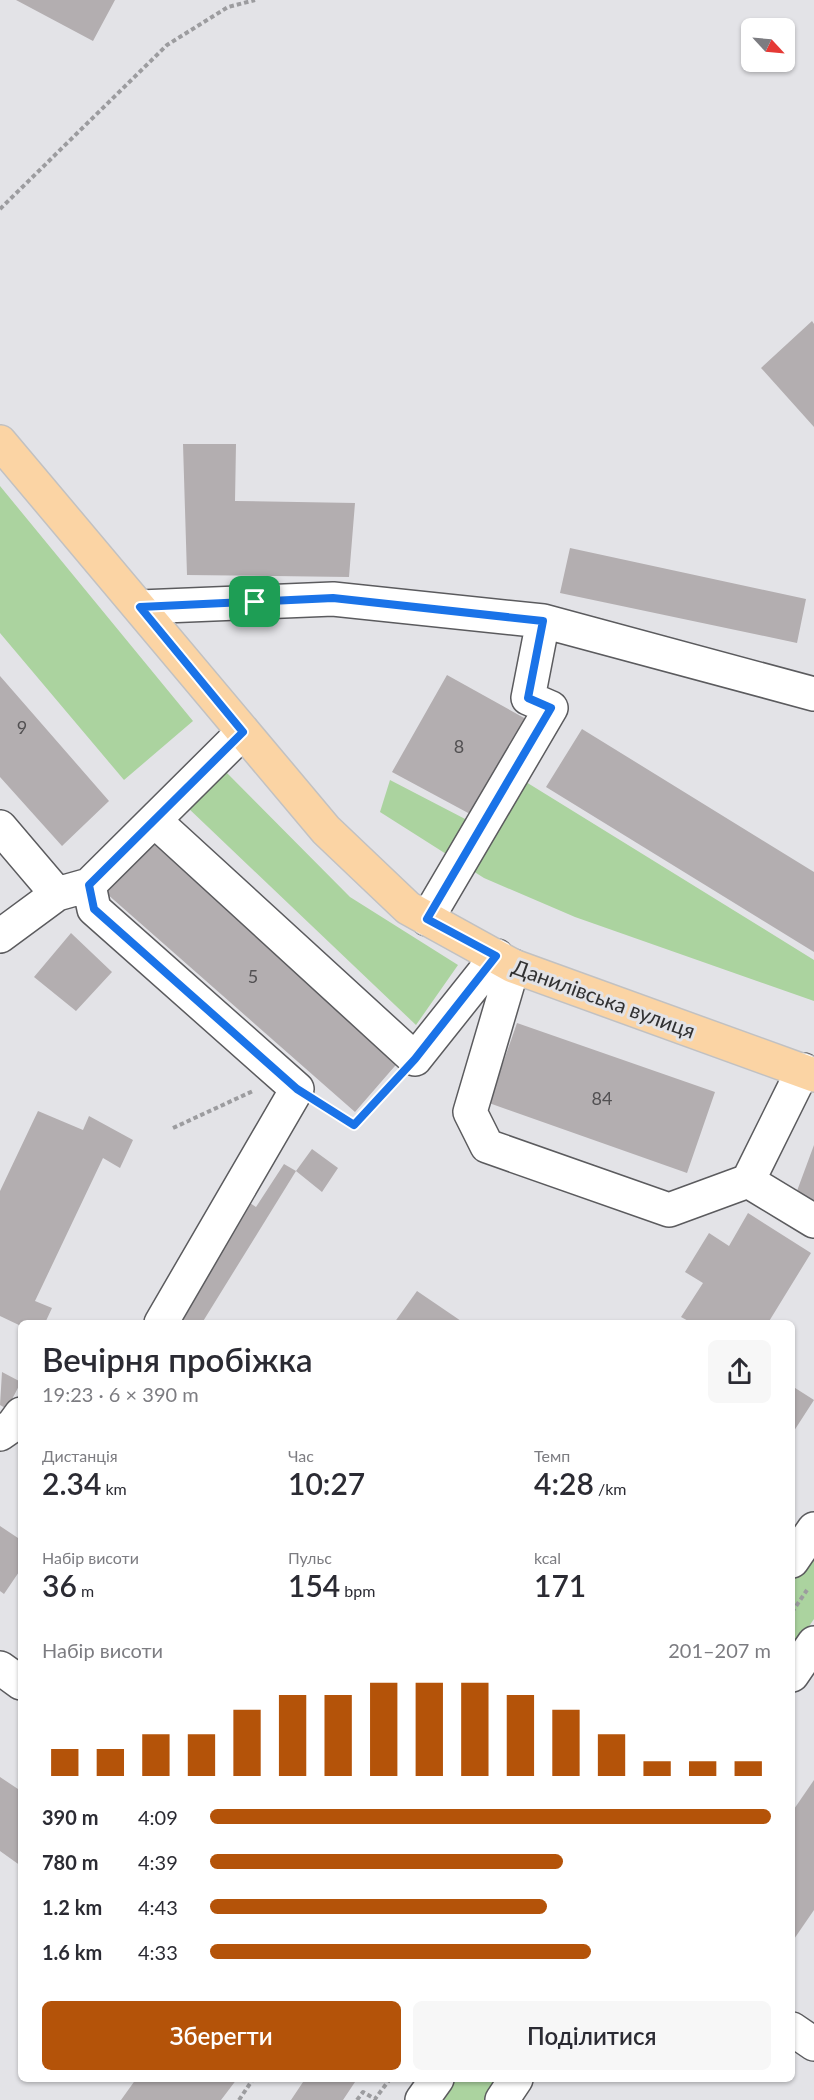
<!DOCTYPE html>
<html lang="uk">
<head>
<meta charset="utf-8">
<style>
	body { margin:0; font-family:Lato,sans-serif; background:#f7f7f7; color:#2b2b33; height:100vh; display:flex; flex-direction:column; font-size:22px; white-space:nowrap }
	* { box-sizing:border-box; margin:0 }
	p { font-size:20px; color:#7c7c81 }
	.icon { flex:none; width:33px; height:33px; fill:none; stroke:currentColor; stroke-width:2; stroke-linecap:round; stroke-linejoin:round }
	.map { position:relative; flex:1; overflow:hidden }
	.details { position:absolute; left:18px; top:1320px; width:777px; height:762px; display:flex; flex-direction:column; background:#fff; border-radius:9px; box-shadow:0 2px 4px #0004 }
	.details>* { flex:none }
	.needle { width:39px; rotate:116deg }
	.controls { position:absolute; left:741px; top:18px; display:grid; gap:12px }
	.controls a { display:grid; place-items:center; width:54px; height:54px; border-radius:9px; background:#fff; box-shadow:0 2px 4px #0004; font-size:30px }
	.pin { position:absolute; display:grid; place-items:center; width:51px; height:51px; color:#fff; margin:-26px; border-radius:12px; box-shadow:0 3px 9px #0006 }
	.round { display:grid; place-items:center; flex:none; width:63px; height:63px; border-radius:9px; background:#f7f7f7 }
	.headline { display:flex; align-items:center; justify-content:space-between; height:102px; padding:0 24px }
	h1 { font-size:33px; font-weight:600; line-height:45px }
	.figures { display:grid; grid-template-columns:repeat(3,1fr); gap:9px; height:102px; padding:6px 24px }
	.figures div { display:grid; align-content:center }
	.figures b { font-size:30px; font-weight:600 }
	.figures small { font-size:16px; font-weight:400 }
	.figures p { font-size:16px }
	.chart { height:168px; padding:12px 24px }
	.chart p { display:flex; justify-content:space-between }
	.chart svg { width:100%; height:108px; margin-top:6px; stroke:#b45309; stroke-width:6 }
	.primary-button { display:flex; gap:12px; margin-top:auto; padding:12px 24px }
	.primary-button a { flex:1; height:69px; border-radius:9px; background:#b45309; color:#fff; font-size:24px; font-weight:600; line-height:69px; text-align:center }
	.primary-button a+a { background:#f7f7f7; color:#2b2b33 }
	ul { padding:0 24px; list-style:none; font-size:20px }
	li { display:grid; grid-template-columns:96px 72px 1fr; align-items:center; height:45px }
	li i { height:15px; border-radius:8px; background:#b45309 }
	.map>svg:first-child { display:block }
	.green { fill:#abd39f }
	.building { fill:#b3aeb0 }
	.lines { fill:none; stroke-linecap:round; stroke-linejoin:round }
	.minor-casing { stroke:#5b5b5e; stroke-width:36 }
	.major-casing { stroke:#c1c1c2; stroke-width:36 }
	.path { stroke:#9c9c9f; stroke-width:4; stroke-dasharray:4.5 3; stroke-linecap:butt }
	.minor { stroke:#fff; stroke-width:33 }
	.major { stroke:#fbd4a4; stroke-width:33 }
	.route-casing { stroke:#fff; stroke-width:12 }
	.route { stroke:#1a73e8; stroke-width:8 }
	.labels { text-anchor:middle; dominant-baseline:central; stroke-width:6; stroke-linejoin:round; paint-order:stroke }
	.number-label { font-size:18px; fill:#525052 }
	.street-label { font-size:21px; fill:#313132; stroke:#e3e3e7 }
</style>
</head>
<body>
<div class="map">
<svg width="814" height="2100" viewBox="0 0 814 2100">
	<rect width="100%" height="100%" fill="#e3e3e7"/>
	<path class="green" d="M0 486 193 721 124 780 0 633Z
		M223 769 350 897 458 965 416 1025 186 806Z
		M390 780 494 834 526 782 814 960V1001L575 917 484 878 380 812Z
		M814 1548V1619L792 1651V1581Z
		M454 2079H492L498 2083 486 2100H439Z"/>
	<path class="building" d="M16 0H115L93 41Z
		M812 321 814 324V427L761 368Z
		M183 444H236L235 501 355 503 349 577 187 575Z
		M570 548 806 599 797 643 560 593Z
		M447 675 526 719 470 814 392 772Z
		M0 676 109 801 62 846 0 777Z
		M582 729 814 872V952L546 787Z
		M152 840 401 1059 355 1112 106 893Z
		M71 933 112 972 76 1011 34 977Z
		M517 1023 715 1092 687 1173 489 1103Z
		M38 1111 83 1130 89 1116 133 1140 120 1168 103 1158 35 1301 52 1308 45 1323H21V1326L0 1316V1191Z
		M814 1145V1209L794 1199Z
		M312 1149 338 1168 322 1192 296 1171 202 1323H174L247 1201 256 1207 284 1164 296 1171Z
		M748 1213 811 1253 768 1323H692L681 1317 703 1283 685 1272 709 1233 729 1246Z
		M417 1291 464 1323H394Z
		M2 1372 21 1382 7 1409 0 1405Z
		M792 1386 814 1400 792 1434Z
		M0 1526 21 1540V1569L4 1594 0 1591Z
		M0 1777 21 1791V1866L0 1851Z
		M814 1780V1910L792 1942V1812Z
		M136 2079H237L221 2100H121Z
		M305 2079H357L343 2100H291Z"/>
	<g class="lines">
		<defs>
			<path id="minor" d="M140 607 333 599 543 621 814 694
				M155 821 415 1059 497 956
				M0 827 57 894
				M89 885 94 909 297 1089 161 1323
				M427 919 551 708 528 698 543 621
				M0 936 57 894 89 885 243 732
				M513 966 470 1112 487 1146 669 1210 748 1181 803 1070
				M748 1181 814 1221
				M0 1434 13 1425 21 1414
				M792 1561 814 1529
				M0 1668 21 1683
				M792 1675 814 1643
				M792 2029 814 2044
				M422 2100 437 2079
				M502 2100 516 2079"/>
			<path id="major" d="M0 442 326 830 408 908 513 966 814 1075"/>
		</defs>
		<use href="#minor" class="minor-casing"/>
		<use href="#major" class="major-casing"/>
		<path class="path" d="M0 209 167 45 228 7 255 0
			M324 1106 354 1125 394 1082
			M173 1128 253 1091
			M792 1612 807 1590
			M239 2100 253 2079
			M357 2100 363 2092 375 2099 390 2079"/>
		<use href="#minor" class="minor"/>
		<use href="#major" class="major"/>
	</g>
	<g class="lines">
		<defs>
			<path id="route" d="M333 598 543 621 528 698 551 708 427 919 496 956 415 1059 354 1125 297 1089 94 909 89 885 243 732 140 607Z"/>
		</defs>
		<use href="#route" class="route-casing"/>
		<use href="#route" class="route"/>
	</g>
	<g class="labels">
		<g class="number-label">
			<text x="22" y="727">9</text>
			<text x="459" y="746">8</text>
			<text x="253" y="976">5</text>
			<text x="602" y="1098">84</text>
		</g>
		<g class="street-label">
			<text transform="translate(604 998) rotate(20)">Данилівська вулиця</text>
		</g>
	</g>
</svg>
<div class="controls">
<a><svg class="needle" viewBox="-14 -14 28 28"><path d="M0-13l5 13h-10z" fill="#e53935"/><path d="M0 13l5-13h-10z" fill="#7c7c81"/></svg></a>
</div>
<div class="pin" style="left:255px;top:602px;background:#1e9e55"><svg class="icon" aria-label="arrive" viewBox="0 0 24 24"><path d="M6 21V4h12l-3 4 3 4H6"/></svg></div>
<section class="details">
<div class="headline"><div><h1>Вечірня пробіжка</h1><p>19:23 · 6 × 390 m</p></div><a class="round"><svg class="icon" aria-label="share" viewBox="0 0 24 24"><path d="M12 15V3M7 8l5-5 5 5M5 13v7h14v-7"/></svg></a></div>
<div class="figures">
<div><p>Дистанція</p><b>2.34<small> km</small></b></div>
<div><p>Час</p><b>10:27</b></div>
<div><p>Темп</p><b>4:28<small> /km</small></b></div>
</div>
<div class="figures">
<div><p>Набір висоти</p><b>36<small> m</small></b></div>
<div><p>Пульс</p><b>154<small> bpm</small></b></div>
<div><p>kcal</p><b>171</b></div>
</div>
<div class="chart"><p><span>Набір висоти</span>201–207 m</p>
<svg viewBox="0 0 160 44" preserveAspectRatio="none"><path d="M5 44V33M15 44V33M25 44V27M35 44V27M45 44V17M55 44V11M65 44V11M75 44V6M85 44V6M95 44V6M105 44V11M115 44V17M125 44V27M135 44V38M145 44V38M155 44V38"/></svg>
</div>
<ul>
<li><b>390 m</b>4:09<i style="width:100%"></i></li>
<li><b>780 m</b>4:39<i style="width:63%"></i></li>
<li><b>1.2 km</b>4:43<i style="width:60%"></i></li>
<li><b>1.6 km</b>4:33<i style="width:68%"></i></li>
</ul>
<div class="primary-button"><a>Зберегти</a><a>Поділитися</a></div>
</section>
</div>
</body>
</html>
